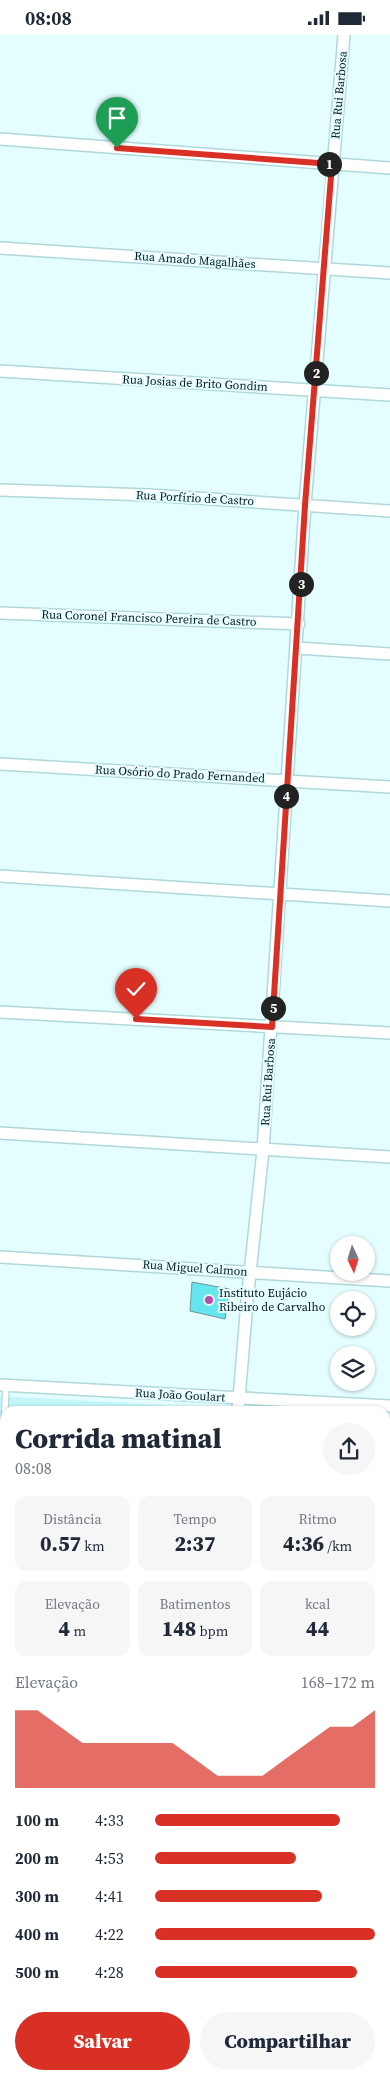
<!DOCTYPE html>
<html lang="pt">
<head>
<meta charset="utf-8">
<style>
	body { margin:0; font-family:"Source Serif 4",serif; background:#f6f6f7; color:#1f2937; height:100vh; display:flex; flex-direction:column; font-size:19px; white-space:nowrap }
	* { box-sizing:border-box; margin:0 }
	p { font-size:16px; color:#747a83 }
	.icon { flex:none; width:28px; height:28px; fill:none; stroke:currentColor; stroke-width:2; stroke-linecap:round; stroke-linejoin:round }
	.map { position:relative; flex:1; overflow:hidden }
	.details { position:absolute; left:0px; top:1371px; width:390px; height:674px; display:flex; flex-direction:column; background:#fff; border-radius:15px 15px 0 0; box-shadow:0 1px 4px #0004 }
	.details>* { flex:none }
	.needle { width:32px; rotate:176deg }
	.buttons { position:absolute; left:330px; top:1201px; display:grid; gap:10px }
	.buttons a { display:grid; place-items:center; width:45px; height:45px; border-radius:50%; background:#fff; box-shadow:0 1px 4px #0004; font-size:25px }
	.pin { position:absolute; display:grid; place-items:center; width:42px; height:42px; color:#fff; margin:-51px -21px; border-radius:50% 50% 50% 0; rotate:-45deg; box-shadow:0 0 5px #0007 }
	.pin .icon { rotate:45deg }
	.km { position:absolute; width:25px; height:25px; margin:-12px; border-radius:50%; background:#222; color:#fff; font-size:14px; line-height:25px; text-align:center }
	.round { display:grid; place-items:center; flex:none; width:52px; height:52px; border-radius:26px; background:#f6f6f7 }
	.overview { display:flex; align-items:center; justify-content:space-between; height:85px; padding:0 15px }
	h1 { font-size:28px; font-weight:800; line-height:38px }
	.stats { display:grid; grid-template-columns:repeat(3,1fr); gap:8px; height:85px; padding:5px 15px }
	.stats div { display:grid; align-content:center; border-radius:12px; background:#f6f6f7; text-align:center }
	.stats b { font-size:21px; font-weight:800 }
	.stats small { font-size:14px; font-weight:400 }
	.stats p { font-size:14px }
	.chart { height:140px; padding:10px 15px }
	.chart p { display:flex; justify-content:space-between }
	.chart svg { width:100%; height:90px; margin-top:5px; fill:#d93025; opacity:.7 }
	.action { display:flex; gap:10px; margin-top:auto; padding:10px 15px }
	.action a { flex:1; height:58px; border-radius:30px; background:#d93025; color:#fff; font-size:20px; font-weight:800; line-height:58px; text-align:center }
	.action a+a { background:#f6f6f7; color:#1f2937 }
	ul { padding:0 15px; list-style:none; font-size:16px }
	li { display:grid; grid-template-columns:80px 60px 1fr; align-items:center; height:38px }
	li i { height:12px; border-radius:6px; background:#d93025 }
	.status { display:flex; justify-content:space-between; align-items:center; height:35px; padding:0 25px; background:#fff; direction:ltr }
	.status svg { height:14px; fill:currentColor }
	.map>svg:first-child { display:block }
	.built { fill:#c2f6f9 }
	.green { fill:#f9e1f5 }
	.building { fill:#65e5ec; stroke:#6e9698 }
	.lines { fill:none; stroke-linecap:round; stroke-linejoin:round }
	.lane-casing { stroke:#afd8da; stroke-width:8 }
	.street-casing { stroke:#afd8da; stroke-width:14 }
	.lane { stroke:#fff; stroke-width:5.5 }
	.street { stroke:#fff; stroke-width:11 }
	.route-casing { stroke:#fff; stroke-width:10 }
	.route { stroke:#d93025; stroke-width:6 }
	.poi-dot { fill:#b84dae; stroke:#e4fdff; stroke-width:2 }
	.labels { text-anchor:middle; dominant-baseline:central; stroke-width:4; stroke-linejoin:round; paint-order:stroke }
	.street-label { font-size:12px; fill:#09191a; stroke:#e4fdff }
	.poi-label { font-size:12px; fill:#09191a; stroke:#e4fdff; text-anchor:start }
</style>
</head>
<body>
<div class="status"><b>08:08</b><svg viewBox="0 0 49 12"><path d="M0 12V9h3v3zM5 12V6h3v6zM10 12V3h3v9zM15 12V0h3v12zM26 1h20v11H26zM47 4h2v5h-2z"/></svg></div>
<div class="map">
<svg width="390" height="2044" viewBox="0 0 390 2044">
	<rect width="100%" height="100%" fill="#e4fdff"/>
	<path class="built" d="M0 1361 215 1373 214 1376H5V1599L0 1598Z
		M18 2040H167V2044H18Z"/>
	<path class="green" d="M0 1622H5V1669H0Z
		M385 1821 390 1823V1879H385Z"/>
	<path class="building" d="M192 1247 229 1254 225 1284 190 1276Z"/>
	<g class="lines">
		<defs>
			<path id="lane" d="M2 1435 6 1351"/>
			<path id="street" d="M0 104 390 133
				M0 213 390 238
				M0 336 390 360
				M0 455 149 460 390 476
				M0 578 299 589
				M297 613 390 619
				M0 729 390 752
				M0 841 390 866
				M0 977 390 998
				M0 1098 390 1122
				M0 1222 390 1246
				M0 1350 390 1371
				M238 1376 247 1267 263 1115 305 470 344 0
				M385 1566 390 1567
				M0 1612H5
				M385 1645 390 1646
				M0 1676 5 1677
				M0 1746H5
				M385 1802 390 1804
				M0 1868 5 1869
				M385 1893 390 1894
				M385 1906H390
				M189 2044 190 2040"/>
		</defs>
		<use href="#lane" class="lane-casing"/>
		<use href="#street" class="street-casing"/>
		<use href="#lane" class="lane"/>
		<use href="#street" class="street"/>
	</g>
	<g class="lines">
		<defs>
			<path id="route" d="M117 113 332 129 305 470 272 992 136 984"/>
		</defs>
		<use href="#route" class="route-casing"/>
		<use href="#route" class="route"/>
	</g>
	<circle class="poi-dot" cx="209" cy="1265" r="5"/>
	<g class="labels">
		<g class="street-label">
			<text transform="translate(339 60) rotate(-85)">Rua Rui Barbosa</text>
			<text transform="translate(195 225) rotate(4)">Rua Amado Magalhães</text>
			<text transform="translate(195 348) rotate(3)">Rua Josias de Brito Gondim</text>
			<text transform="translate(195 463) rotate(3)">Rua Porfírio de Castro</text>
			<text transform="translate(149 583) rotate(2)">Rua Coronel Francisco Pereira de Castro</text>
			<text transform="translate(180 739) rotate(3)">Rua Osório do Prado Fernanded</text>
			<text transform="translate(268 1047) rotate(-86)">Rua Rui Barbosa</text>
			<text transform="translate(195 1233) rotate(4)">Rua Miguel Calmon</text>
			<text transform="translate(180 1360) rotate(3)">Rua João Goulart</text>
		</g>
		<g class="poi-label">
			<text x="219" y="1258">Instituto Eujácio<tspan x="219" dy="14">Ribeiro de Carvalho</tspan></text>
		</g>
	</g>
</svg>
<div class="buttons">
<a><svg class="needle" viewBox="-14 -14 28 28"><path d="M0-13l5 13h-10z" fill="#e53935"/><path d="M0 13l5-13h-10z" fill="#747a83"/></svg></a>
<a><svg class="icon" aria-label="locate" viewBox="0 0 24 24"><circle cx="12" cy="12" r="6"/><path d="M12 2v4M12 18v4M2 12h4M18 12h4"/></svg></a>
<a><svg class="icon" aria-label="layers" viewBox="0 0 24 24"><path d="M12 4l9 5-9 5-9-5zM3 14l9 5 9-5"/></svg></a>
</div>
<div class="pin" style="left:117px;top:113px;background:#1e9e55"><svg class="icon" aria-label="arrive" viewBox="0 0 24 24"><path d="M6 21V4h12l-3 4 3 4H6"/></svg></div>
<div class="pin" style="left:136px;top:984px;background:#d93025"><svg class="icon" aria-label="check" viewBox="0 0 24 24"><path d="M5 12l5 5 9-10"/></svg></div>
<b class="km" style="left:329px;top:129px">1</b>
<b class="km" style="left:316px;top:338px">2</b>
<b class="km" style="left:301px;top:549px">3</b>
<b class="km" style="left:286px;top:761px">4</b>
<b class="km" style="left:273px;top:973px">5</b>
<section class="details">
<div class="overview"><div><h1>Corrida matinal</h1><p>08:08</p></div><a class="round"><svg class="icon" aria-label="share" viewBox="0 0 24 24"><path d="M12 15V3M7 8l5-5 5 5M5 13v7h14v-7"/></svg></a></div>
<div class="stats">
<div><p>Distância</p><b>0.57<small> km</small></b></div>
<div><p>Tempo</p><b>2:37</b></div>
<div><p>Ritmo</p><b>4:36<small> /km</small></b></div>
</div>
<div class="stats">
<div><p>Elevação</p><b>4<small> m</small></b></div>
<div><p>Batimentos</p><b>148<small> bpm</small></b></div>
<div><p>kcal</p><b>44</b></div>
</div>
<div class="chart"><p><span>Elevação</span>168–172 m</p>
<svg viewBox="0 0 160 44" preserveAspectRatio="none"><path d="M0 44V6L10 6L20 14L30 22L40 22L50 22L60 22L70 22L80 30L90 38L100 38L110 38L120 30L130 22L140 14L150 14L160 6V44z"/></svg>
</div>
<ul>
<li><b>100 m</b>4:33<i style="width:84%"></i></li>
<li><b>200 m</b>4:53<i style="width:64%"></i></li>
<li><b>300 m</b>4:41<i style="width:76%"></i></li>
<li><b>400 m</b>4:22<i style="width:100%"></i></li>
<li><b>500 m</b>4:28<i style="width:92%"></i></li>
</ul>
<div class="action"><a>Salvar</a><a>Compartilhar</a></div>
</section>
</div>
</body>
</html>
